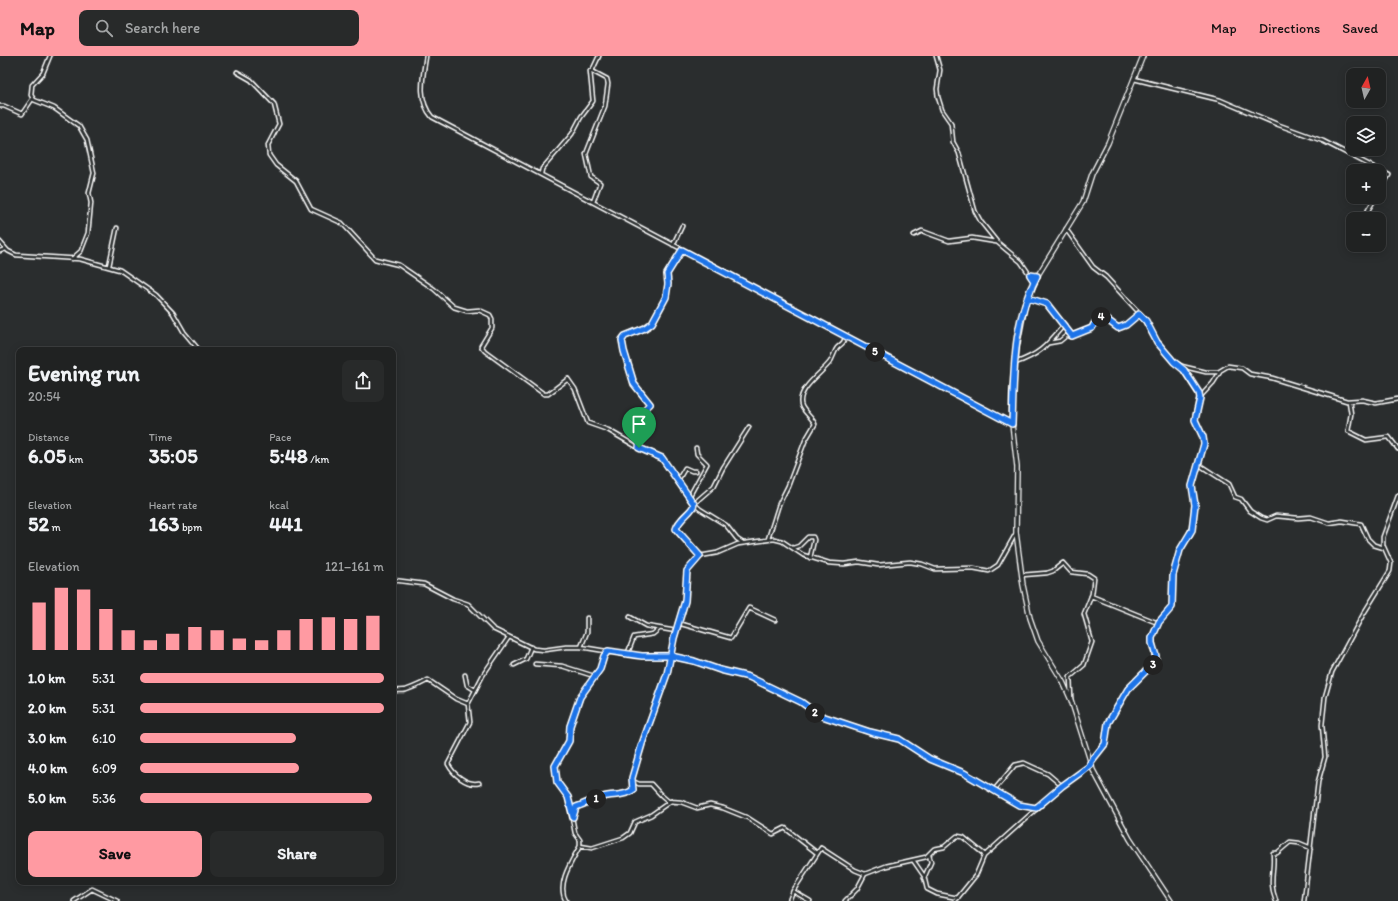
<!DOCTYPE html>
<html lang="en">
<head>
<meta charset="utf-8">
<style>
	body { margin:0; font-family:Itim,sans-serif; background:#282a2a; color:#f1f3f6; height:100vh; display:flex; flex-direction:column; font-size:15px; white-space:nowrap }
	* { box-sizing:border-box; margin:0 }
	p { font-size:13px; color:#a2a4a5 }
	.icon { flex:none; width:22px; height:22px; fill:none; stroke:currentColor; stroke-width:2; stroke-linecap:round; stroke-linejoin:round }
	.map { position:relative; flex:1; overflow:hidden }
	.details { position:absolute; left:16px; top:291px; width:380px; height:538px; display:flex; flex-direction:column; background:#202222; border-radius:8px; box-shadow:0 2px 10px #0003,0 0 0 1px #3d3f40 }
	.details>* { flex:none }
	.needle { width:26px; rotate:8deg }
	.tools { position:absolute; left:1346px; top:12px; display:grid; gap:8px }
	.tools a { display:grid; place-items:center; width:40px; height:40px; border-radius:8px; background:#202222; box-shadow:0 2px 10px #0003,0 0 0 1px #3d3f40; font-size:20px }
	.pin { position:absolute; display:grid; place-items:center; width:34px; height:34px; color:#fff; margin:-41px -17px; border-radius:50% 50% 50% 0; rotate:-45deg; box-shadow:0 0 4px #0007 }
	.pin .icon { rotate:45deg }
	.km { position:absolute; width:20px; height:20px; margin:-10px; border-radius:50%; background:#222; color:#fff; font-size:11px; line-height:20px; text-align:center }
	.round { display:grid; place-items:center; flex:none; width:42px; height:42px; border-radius:8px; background:#282a2a }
	.summary { display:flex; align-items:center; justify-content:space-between; height:68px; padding:0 12px }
	h1 { font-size:22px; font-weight:700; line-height:30px }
	.metrics { display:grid; grid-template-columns:repeat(3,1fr); gap:6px; height:68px; padding:4px 12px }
	.metrics div { display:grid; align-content:center }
	.metrics b { font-size:20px; font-weight:700 }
	.metrics small { font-size:11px; font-weight:400 }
	.metrics p { font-size:11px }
	.chart { height:112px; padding:8px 12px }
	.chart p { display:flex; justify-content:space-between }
	.chart svg { width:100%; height:72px; margin-top:4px; stroke:#ff9aa2; stroke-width:6 }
	.button { display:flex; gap:8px; margin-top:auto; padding:8px 12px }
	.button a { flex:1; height:46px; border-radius:8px; background:#ff9aa2; color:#111; font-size:16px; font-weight:700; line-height:46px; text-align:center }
	.button a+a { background:#282a2a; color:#f1f3f6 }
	ul { padding:0 12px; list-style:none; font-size:13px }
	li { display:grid; grid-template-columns:64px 48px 1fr; align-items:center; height:30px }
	li i { height:10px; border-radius:5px; background:#ff9aa2 }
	header { display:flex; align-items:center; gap:24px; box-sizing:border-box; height:56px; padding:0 20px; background:#ff9aa2; color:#111 }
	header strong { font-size:19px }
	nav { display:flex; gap:22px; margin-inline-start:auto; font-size:14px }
	.search { width:280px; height:36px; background:#282a2a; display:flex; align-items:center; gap:10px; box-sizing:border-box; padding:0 14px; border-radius:8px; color:#a2a4a5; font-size:15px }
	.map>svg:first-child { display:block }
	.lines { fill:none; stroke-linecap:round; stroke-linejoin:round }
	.minor-casing { stroke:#fff; stroke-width:5.5 }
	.tertiary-casing { stroke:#fff; stroke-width:6 }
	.minor { stroke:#2a2d2e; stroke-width:2.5 }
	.tertiary { stroke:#2a2d2e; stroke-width:3.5 }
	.route-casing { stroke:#fff; stroke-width:8 }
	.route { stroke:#1a73e8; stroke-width:5 }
</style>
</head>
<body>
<header>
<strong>Map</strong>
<div class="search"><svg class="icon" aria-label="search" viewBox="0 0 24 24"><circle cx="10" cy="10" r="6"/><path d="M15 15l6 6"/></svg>Search here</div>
<nav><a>Map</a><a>Directions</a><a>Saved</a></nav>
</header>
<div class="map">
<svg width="1398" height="845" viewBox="0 0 1398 845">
	<rect width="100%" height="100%" fill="#2a2d2e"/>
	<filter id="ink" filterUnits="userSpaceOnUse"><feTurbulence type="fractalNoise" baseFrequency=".025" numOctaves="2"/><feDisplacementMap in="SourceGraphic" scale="8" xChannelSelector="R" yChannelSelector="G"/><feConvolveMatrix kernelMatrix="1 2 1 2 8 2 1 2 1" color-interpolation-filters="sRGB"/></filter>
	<g filter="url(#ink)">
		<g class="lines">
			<defs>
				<path id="minor" d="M50 0 43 17 32 29 31 39 34 44 54 52 79 70 87 84 94 117 89 137 91 147 88 177 81 195 72 203
					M426 0C423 20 417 44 432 61L1012 368
					M936 0 940 14 937 33 938 41 942 54 951 67 953 86 959 97 975 155 981 166 997 186 1021 206 1034 225
					M237 16 251 24 274 48 279 68 268 89 269 99 276 109 296 125 311 153 342 167 375 203 399 209 434 233 454 251 467 255 479 254 490 259 492 263V272L481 290 485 295 544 338H548L568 323 575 333 588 367 608 374 639 392 662 402 692 446 700 453 726 469 737 483 743 487
					M1134 23 1220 44 1279 69 1323 85 1389 119 1379 136
					M0 50H4L22 58 33 42
					M541 118 542 113 572 78 581 61 593 45 590 15
					M593 146 600 127 591 121 586 98 605 50 608 28 607 23 592 15 599 0
					M1365 159 1376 141
					M1066 173 1093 211 1106 221 1143 261 1157 286 1174 306 1181 310 1206 316H1218L1228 310 1242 312 1250 318 1272 322 1347 345 1362 344 1376 347 1398 343
					M914 179 922 175 949 185 972 182 996 186
					M0 186 8 195 16 199 80 203 120 214 156 239 173 257 184 276 199 294
					M673 189 682 170
					M0 195 6 193
					M109 210 117 172
					M1028 242 1047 248 1072 280
					M1049 287 1060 285 1066 280H1070L1091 272 1098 261 1106 263 1118 272 1126 269 1139 258
					M1015 307C1041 298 1047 289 1064 269
					M1200 341 1213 327 1220 316
					M1349 345 1351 358 1348 375 1366 384 1389 381 1398 393
					M639 392 641 373 638 360 650 348 634 328 624 295 622 284 625 280 650 270 652 267 666 241 668 228 667 218 682 194
					M1198 408 1229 428 1235 441 1241 443 1250 455 1261 462 1267 464 1276 460 1298 462 1311 461 1329 467 1342 465 1361 468 1368 483 1374 489 1384 492
					M678 424 685 412 692 415H696
					M689 441 707 408 697 398 696 392
					M768 483 779 448 788 430 805 385 815 368C812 361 802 355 801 348 798 332 822 317 830 306 833 302 834 296 837 292 841 288 845 287 845 280
					M793 492 799 490 808 481H813L814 484 810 502
					M700 500 677 475V470L684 460 693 452 694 448 699 443 714 430 723 412 749 371
					M1022 519 1047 517 1053 515 1063 507 1071 516 1088 518 1094 522 1092 538 1084 558 1092 586 1084 609 1070 621 1071 642
					M393 524 424 528 453 543 468 548 493 573 534 593 544 594 566 591H581L636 600 665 599 694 605 720 614 749 621 801 646 819 659 870 676 899 683 930 703 964 717 1019 749 1036 752
					M1091 540 1158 567
					M630 561 646 570 676 575
					M678 567 731 582 749 552 775 564
					M581 591 587 576V562
					M627 599 634 581 653 578 659 573
					M535 608 562 610 594 620
					M514 609 526 603 531 591
					M465 619 467 629 475 634
					M393 635C397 634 402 635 406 634 414 631 422 628 428 624L456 643 468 648
					M1090 706 1105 688 1108 667 1128 633 1155 606 1152 582 1159 565 1172 551 1173 519 1180 494 1190 478 1193 466 1195 446 1192 430 1204 388 1203 381 1195 363 1200 340 1181 310
					M632 725 639 728H651L661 739 668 745 681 746 697 752 710 749 723 752 748 762 773 778 785 772 817 797
					M479 727C467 730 453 718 448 708L470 666 468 648 483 619 509 581
					M994 734 1015 709 1024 707 1048 718 1062 730
					M573 761 576 751C585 748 593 743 603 741 613 738 623 741 633 734L632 722 642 688 667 618 674 582 685 545 687 515 700 500 717 497 738 488 774 483 782 485 803 499 829 507 844 508 859 506 878 509 910 506 922 508 935 513 973 512 989 515 998 509 1016 477
					M580 790 592 792 623 782 630 777 635 766 651 759 671 745
					M913 804 924 820 927 833 937 838 958 842
					M924 822 931 806 929 799
					M793 835 810 845
					M74 845 92 833 117 845
					M566 845C556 828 572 805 580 790V784L575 777 568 741 557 726 555 710 569 685 570 670 580 641 600 613 604 600 608 595
					M789 845 793 835 821 792 855 814 865 818 886 810 926 801 934 793 944 791 957 780 963 781 985 799
					M845 845 857 833 865 818
					M955 845 976 819 984 800 1062 730 1091 709
					M1276 845C1268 824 1275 816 1273 797H1277L1290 786 1299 787 1311 792
					M1304 845 1318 726 1325 701 1322 669 1325 641 1332 616 1364 557 1390 515 1391 507 1383 489V481L1398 440"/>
				<path id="tertiary" d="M1143 0 1108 87 1092 118 1083 146 1038 219 1025 249 1017 291 1012 338V368L1017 411 1016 476 1023 529 1030 562 1038 585 1063 626 1071 644 1093 714 1130 783 1171 845"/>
			</defs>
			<use href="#minor" class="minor-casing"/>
			<use href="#tertiary" class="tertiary-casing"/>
			<use href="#minor" class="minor"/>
			<use href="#tertiary" class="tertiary"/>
		</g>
	</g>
	<g class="lines" filter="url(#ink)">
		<defs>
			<path id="route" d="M639 392 662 402 694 448C693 456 679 462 676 473L700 500 687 515 685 545 674 582 667 618 642 688 632 722 633 734C623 741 613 738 603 741 593 743 585 748 576 751L573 761 568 741 557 726 555 710 569 685 570 670 580 641 600 613 604 600 608 595 642 600H671L694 605 720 614 749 621 801 646 819 659 870 676 899 683 930 703 964 717 1019 749 1036 752 1062 730 1091 709 1090 707 1105 688 1108 667 1128 633 1155 606 1156 600 1152 587V582L1159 566 1172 551 1173 519 1180 494 1192 474 1195 449 1192 430 1204 388 1203 381 1195 364 1200 342 1199 337 1184 314 1174 306 1157 286 1146 265 1139 258 1126 269 1118 272 1106 263 1098 261 1092 272 1072 280 1047 248 1028 242 1034 225 1030 219 1037 220C1012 265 1014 319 1012 368L682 194 667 218 668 228 666 241 652 267 645 272 625 280 622 284 624 295 634 328 650 348 638 360 641 373 639 392"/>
		</defs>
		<use href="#route" class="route-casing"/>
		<use href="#route" class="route"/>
	</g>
</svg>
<div class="tools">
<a><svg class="needle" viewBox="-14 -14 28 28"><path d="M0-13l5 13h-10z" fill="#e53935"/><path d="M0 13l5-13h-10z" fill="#a2a4a5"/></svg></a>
<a><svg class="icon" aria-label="layers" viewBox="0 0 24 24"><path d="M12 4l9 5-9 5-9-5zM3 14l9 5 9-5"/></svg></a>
<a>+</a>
<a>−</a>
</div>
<div class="pin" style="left:639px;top:392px;background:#1e9e55"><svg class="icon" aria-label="arrive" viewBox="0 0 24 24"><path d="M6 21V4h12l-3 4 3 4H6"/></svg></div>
<b class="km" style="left:596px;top:743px">1</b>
<b class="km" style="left:815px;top:657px">2</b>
<b class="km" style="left:1153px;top:609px">3</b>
<b class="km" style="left:1101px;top:261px">4</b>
<b class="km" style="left:875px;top:296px">5</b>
<section class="details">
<div class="summary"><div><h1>Evening run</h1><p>20:54</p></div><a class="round"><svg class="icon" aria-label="share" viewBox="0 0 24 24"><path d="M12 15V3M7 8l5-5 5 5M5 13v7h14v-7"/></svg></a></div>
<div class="metrics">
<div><p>Distance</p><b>6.05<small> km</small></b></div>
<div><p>Time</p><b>35:05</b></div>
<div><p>Pace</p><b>5:48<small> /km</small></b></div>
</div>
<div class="metrics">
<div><p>Elevation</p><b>52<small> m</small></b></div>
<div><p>Heart rate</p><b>163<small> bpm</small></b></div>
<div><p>kcal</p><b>441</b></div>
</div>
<div class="chart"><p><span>Elevation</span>121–161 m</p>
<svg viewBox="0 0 160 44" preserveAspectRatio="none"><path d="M5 44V15M15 44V6M25 44V7M35 44V19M45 44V32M55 44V38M65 44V34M75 44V30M85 44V32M95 44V37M105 44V38M115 44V32M125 44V25M135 44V24M145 44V25M155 44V23"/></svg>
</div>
<ul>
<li><b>1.0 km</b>5:31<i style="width:100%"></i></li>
<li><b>2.0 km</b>5:31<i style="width:100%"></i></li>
<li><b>3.0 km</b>6:10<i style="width:64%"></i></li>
<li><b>4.0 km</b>6:09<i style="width:65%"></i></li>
<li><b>5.0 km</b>5:36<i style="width:95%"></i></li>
</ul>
<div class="button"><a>Save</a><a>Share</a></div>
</section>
</div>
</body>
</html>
